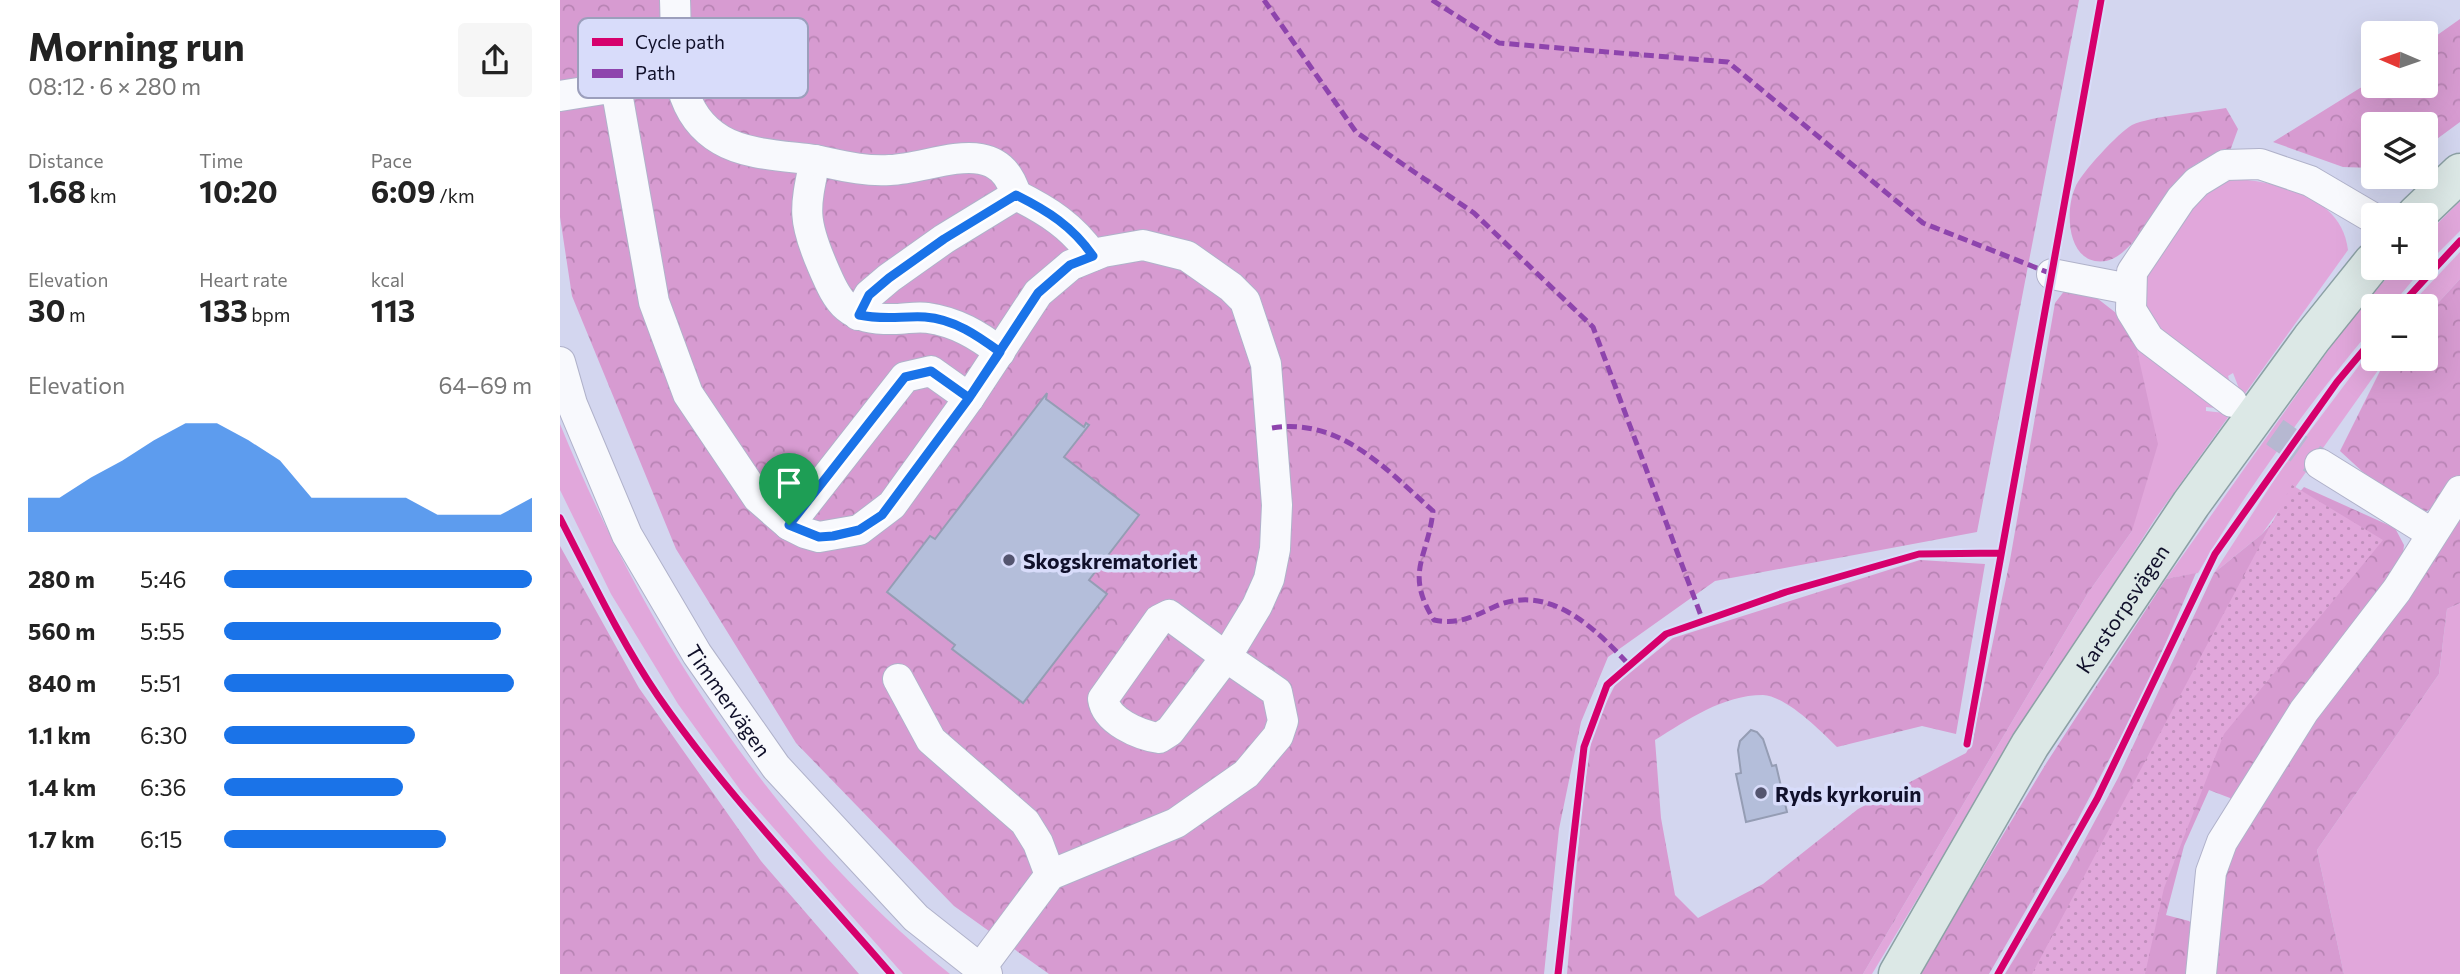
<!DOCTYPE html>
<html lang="en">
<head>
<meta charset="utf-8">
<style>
	body { margin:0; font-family:Commissioner,sans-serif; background:#f6f6f6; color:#222; height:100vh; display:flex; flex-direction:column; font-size:26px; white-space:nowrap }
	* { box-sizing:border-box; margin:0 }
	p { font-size:23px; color:#767676 }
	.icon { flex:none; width:38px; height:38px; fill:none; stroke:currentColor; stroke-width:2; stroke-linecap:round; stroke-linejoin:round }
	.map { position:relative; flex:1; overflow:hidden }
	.panel { display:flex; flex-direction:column; background:#fff; width:560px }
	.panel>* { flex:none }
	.needle { width:46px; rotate:272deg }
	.controls { position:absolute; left:1801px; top:21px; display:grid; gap:14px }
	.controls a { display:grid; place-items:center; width:77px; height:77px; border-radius:7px; background:#fff; box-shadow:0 7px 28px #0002; font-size:35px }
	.pin { position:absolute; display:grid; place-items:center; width:60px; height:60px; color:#fff; margin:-72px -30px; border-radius:50% 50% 50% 0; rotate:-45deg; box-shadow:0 0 7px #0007 }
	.pin .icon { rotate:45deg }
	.round { display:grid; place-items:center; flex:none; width:74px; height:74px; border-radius:7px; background:#f6f6f6 }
	.head { display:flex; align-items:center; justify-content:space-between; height:119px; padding:0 28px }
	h1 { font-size:38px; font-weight:700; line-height:52px }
	.figures { display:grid; grid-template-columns:repeat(3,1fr); gap:10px; height:119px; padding:7px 28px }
	.figures div { display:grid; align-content:center }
	.figures b { font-size:30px; font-weight:700 }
	.figures small { font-size:19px; font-weight:400 }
	.figures p { font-size:19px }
	.chart { height:196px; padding:14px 28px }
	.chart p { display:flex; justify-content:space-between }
	.chart svg { width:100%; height:126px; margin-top:7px; fill:#1a73e8; opacity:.7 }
	ul { padding:0 28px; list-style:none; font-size:23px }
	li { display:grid; grid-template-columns:112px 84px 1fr; align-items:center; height:52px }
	li i { height:18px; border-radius:9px; background:#1a73e8 }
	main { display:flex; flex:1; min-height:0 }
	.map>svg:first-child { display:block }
	.grass { fill:#e1a7db }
	.forest { fill:url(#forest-crowns) }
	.park { fill:url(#park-dots) }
	.building { fill:#b4beda; stroke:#959db4; stroke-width:2 }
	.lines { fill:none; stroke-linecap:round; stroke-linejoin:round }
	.minor-tunnel { stroke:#b6b8d1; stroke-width:30; stroke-dasharray:30 15; stroke-linecap:butt }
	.minor-casing { stroke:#b0b2ca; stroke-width:32 }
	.major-casing { stroke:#8ca1a5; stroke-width:41 }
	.minor { stroke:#f8f9fd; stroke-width:30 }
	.major { stroke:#dce8e6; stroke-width:38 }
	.quiet { stroke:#8e44ad; stroke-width:5; stroke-dasharray:10 5; stroke-linecap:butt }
	.cycleway-casing { stroke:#d8dcfa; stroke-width:11 }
	.cycleway { stroke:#d6006c; stroke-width:7 }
	.route-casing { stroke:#fff; stroke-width:14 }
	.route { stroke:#1a73e8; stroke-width:9 }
	.poi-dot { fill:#54556f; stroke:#d8dcfa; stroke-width:2.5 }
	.labels { text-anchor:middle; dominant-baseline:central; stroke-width:7; stroke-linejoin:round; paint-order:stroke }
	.poi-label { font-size:21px; font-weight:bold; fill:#10102a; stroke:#d8dcfa; text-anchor:start }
	.street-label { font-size:21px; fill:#10102a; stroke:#d8dcfa }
	.key { fill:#d8dcfa; stroke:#9c9fbc; stroke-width:2 }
	.key-label { font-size:19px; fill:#10102a }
</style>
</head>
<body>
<main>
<section class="panel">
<div class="head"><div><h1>Morning run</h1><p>08:12 · 6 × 280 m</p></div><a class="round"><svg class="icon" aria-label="share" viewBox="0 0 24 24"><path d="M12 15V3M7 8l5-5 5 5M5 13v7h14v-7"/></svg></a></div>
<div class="figures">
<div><p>Distance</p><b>1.68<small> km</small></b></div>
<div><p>Time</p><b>10:20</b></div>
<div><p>Pace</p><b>6:09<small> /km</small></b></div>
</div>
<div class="figures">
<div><p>Elevation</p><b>30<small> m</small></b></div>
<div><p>Heart rate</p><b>133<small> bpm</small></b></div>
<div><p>kcal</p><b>113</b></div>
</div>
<div class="chart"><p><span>Elevation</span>64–69 m</p>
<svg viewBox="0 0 160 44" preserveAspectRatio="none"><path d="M0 44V32L10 32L20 25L30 19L40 12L50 6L60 6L70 12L80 19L90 32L100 32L110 32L120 32L130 38L140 38L150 38L160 32V44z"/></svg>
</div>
<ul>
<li><b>280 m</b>5:46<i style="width:100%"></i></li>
<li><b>560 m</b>5:55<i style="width:90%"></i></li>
<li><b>840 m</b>5:51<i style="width:94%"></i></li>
<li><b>1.1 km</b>6:30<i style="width:62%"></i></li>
<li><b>1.4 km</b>6:36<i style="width:58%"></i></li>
<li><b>1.7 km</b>6:15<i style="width:72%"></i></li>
</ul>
</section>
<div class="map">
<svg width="1900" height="974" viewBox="0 0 1900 974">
	<defs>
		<pattern id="forest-crowns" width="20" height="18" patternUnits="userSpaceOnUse" patternTransform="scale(1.75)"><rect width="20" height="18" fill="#d79bd1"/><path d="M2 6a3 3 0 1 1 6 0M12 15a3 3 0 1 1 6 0" fill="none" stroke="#b884b4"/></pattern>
		<pattern id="park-dots" width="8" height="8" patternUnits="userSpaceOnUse" patternTransform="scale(1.75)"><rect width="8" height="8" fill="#e1a7db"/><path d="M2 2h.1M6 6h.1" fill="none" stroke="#c08fbc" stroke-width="1.8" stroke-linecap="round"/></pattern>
	</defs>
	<rect width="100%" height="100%" fill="#d3d6ef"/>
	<path class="grass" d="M1667 178C1714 181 1782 195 1788 250L1595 519 1442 758 1312 974H1303L1528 593 1572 531 1574 337 1663 409 1646 407V411L1665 413 1680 391 1673 373 1668 376 1672 389 1581 315C1582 303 1581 288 1586 277 1601 241 1634 197 1667 178Z
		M1900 201V231L1866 265V235Z
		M1900 252V279L1866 316V306H1849Z
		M1836 268H1863L1831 306H1813V327C1751 401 1686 490 1638 573L1606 579 1794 314Z
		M1813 347V359H1826L1702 534 1654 573 1722 468Z
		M0 424C86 634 212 830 390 974H343L181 791 118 704 51 594 0 490Z
		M1900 603V974H1784L1757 850 1879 674 1887 609Z"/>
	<path class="forest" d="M0 0H1519L1417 532 1155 581 1048 657 1021 722 999 829 984 974H489L394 906 236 743 116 549 12 296 0 217Z
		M1900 19V122L1866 147V124H1813V168L1783 167 1713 142 1813 80V86H1866V43Z
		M1666 108 1678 129 1670 151C1653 156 1635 161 1623 175 1604 195 1574 256 1546 261 1508 267 1504 213 1515 188 1520 174 1559 132 1572 125 1592 116 1643 112 1666 108Z
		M1900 279V477L1878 507 1863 512 1844 510 1780 451 1826 359H1866V316Z
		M1505 290 1533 295 1556 313 1574 337 1598 444 1572 531 1528 593 1303 974H1007L1022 804 1033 729 1055 685 1113 638 1360 560 1425 564 1396 734 1362 726 1277 747C1261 731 1226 696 1203 695 1163 695 1127 720 1095 740L1101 818 1115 895 1138 918 1203 884 1298 809 1406 753 1412 742 1450 560 1495 303Z
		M1744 487 1835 528 1844 545 1842 563 1677 806 1670 798 1649 790 1624 846 1606 915 1629 921 1637 929 1633 974H1445L1508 871 1558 778 1654 573 1702 534Z
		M1900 507V603L1887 609 1879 674 1757 850 1784 974H1646L1666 867 1688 815Z
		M0 546 79 688 201 861 299 974H0Z
		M1636 573 1585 691 1514 827 1429 974H1359L1487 762 1606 579Z"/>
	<path class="park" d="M1732 485 1823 540 1664 734 1604 888 1585 974H1472Z"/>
	<path class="building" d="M487 393 486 399 524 427 526 423 529 425 504 457 579 515 529 580 547 594 463 703 392 649 395 645 327 592 370 536 375 539 388 522Z
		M1191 730 1197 732 1203 739 1212 766 1216 765 1227 812 1186 822 1176 774 1181 773 1178 750 1180 741Z"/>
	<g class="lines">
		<path class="minor-tunnel" d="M1678 406 1760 464"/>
		<defs>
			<g id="minor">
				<path d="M115 0C117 50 111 111 161 140 186 155 226 156 255 160 245 208 242 218 262 265 279 305 287 320 336 319 346 319 357 316 368 318 396 322 418 335 440 352"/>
				<path d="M0 96 56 87 94 302 128 394 198 498 229 525 245 533 259 537 299 530 332 505 409 398 478 293 511 265 543 252 583 245 627 256 671 287 685 301 706 364 717 505 715 549 709 579 697 606 666 657 717 692 723 721 718 736 686 774 616 823 490 875 420 969"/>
				<path d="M255 160C279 165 305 172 330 170 376 168 438 132 456 195"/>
				<path d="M1492 274 1569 289"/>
				<path d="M298 315 309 295 329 278 384 239 456 195C488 211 512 226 533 256"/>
				<path id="s1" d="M0 362 12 404 67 535 137 654 216 767 356 918 427 974"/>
				<path d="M1672 402 1589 339 1571 310 1572 272 1621 199 1637 182 1665 165 1700 164 1750 181 1813 218"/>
				<path d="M1760 464 1871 533"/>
				<path d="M229 525 345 377 371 371 409 398"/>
				<path d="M609 615 666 657 610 731 599 738C579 735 546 721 543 699L599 620Z"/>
				<path d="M338 679 371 740 465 822 478 843 490 875"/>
				<path d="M1641 974 1651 872 1662 842 1744 711 1837 590 1900 491"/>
			</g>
			<g id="major">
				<path d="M1856 215 1900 173"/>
				<path id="s2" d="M1338 974 1470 745 1631 504 1752 338 1813 262"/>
			</g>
		</defs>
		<use href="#minor" class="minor-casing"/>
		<use href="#major" class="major-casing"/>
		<use href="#minor" class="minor"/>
		<use href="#major" class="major"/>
		<path class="quiet" d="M704 0 796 132 914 213 1033 327 1143 621
			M872 0 939 43 1168 62 1363 223 1492 274
			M712 428C780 417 827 470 873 511 868 558 844 572 874 620 900 625 914 616 936 606 990 583 1036 629 1070 666"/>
		<defs>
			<path id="cycleway" d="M1840 306 1900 241
				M0 518C31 578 60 640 98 696 167 796 252 882 331 974
				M1407 744 1541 0
				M998 974 1024 747 1047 685 1106 634 1226 592 1359 554 1441 553
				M1438 974 1537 799 1655 554 1777 382 1813 339"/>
		</defs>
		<use href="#cycleway" class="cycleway-casing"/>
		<use href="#cycleway" class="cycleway"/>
	</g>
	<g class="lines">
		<defs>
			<path id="route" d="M229 525 259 537 273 536 299 530 322 515 409 398 478 293 510 265 533 256C512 226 488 211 456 195L384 239 329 278 309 295 299 315C322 320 342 316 365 317 394 319 418 336 440 352L409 398 371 371 345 377 229 525"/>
		</defs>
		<use href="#route" class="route-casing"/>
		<use href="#route" class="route"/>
	</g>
	<g class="poi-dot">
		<circle cx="449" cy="560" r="7"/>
		<circle cx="1201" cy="793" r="7"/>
	</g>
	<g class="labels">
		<g class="poi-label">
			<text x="463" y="560">Skogskrematoriet</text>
			<text x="1215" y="793">Ryds kyrkoruin</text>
		</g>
		<g class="street-label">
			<text stroke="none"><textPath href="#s2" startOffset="429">Karstorpsvägen</textPath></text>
			<text stroke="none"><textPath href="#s1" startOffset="380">Timmervägen</textPath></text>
		</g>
	</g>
	<rect x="18" y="18" width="230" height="80" rx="10" class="key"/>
	<rect x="32" y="38" width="31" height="8" fill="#d6006c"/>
	<rect x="32" y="69" width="31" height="9" fill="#8e44ad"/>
	<g class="key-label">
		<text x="75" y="49">Cycle path</text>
		<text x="75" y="80">Path</text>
	</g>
</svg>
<div class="controls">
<a><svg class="needle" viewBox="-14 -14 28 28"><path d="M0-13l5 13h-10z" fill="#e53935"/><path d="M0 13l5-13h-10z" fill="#767676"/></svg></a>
<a><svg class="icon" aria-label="layers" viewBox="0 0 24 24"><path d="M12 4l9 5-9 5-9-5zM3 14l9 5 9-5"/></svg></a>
<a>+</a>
<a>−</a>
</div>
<div class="pin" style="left:229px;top:525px;background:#1e9e55"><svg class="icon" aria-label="arrive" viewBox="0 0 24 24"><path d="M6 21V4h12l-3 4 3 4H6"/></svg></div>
</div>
</main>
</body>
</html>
